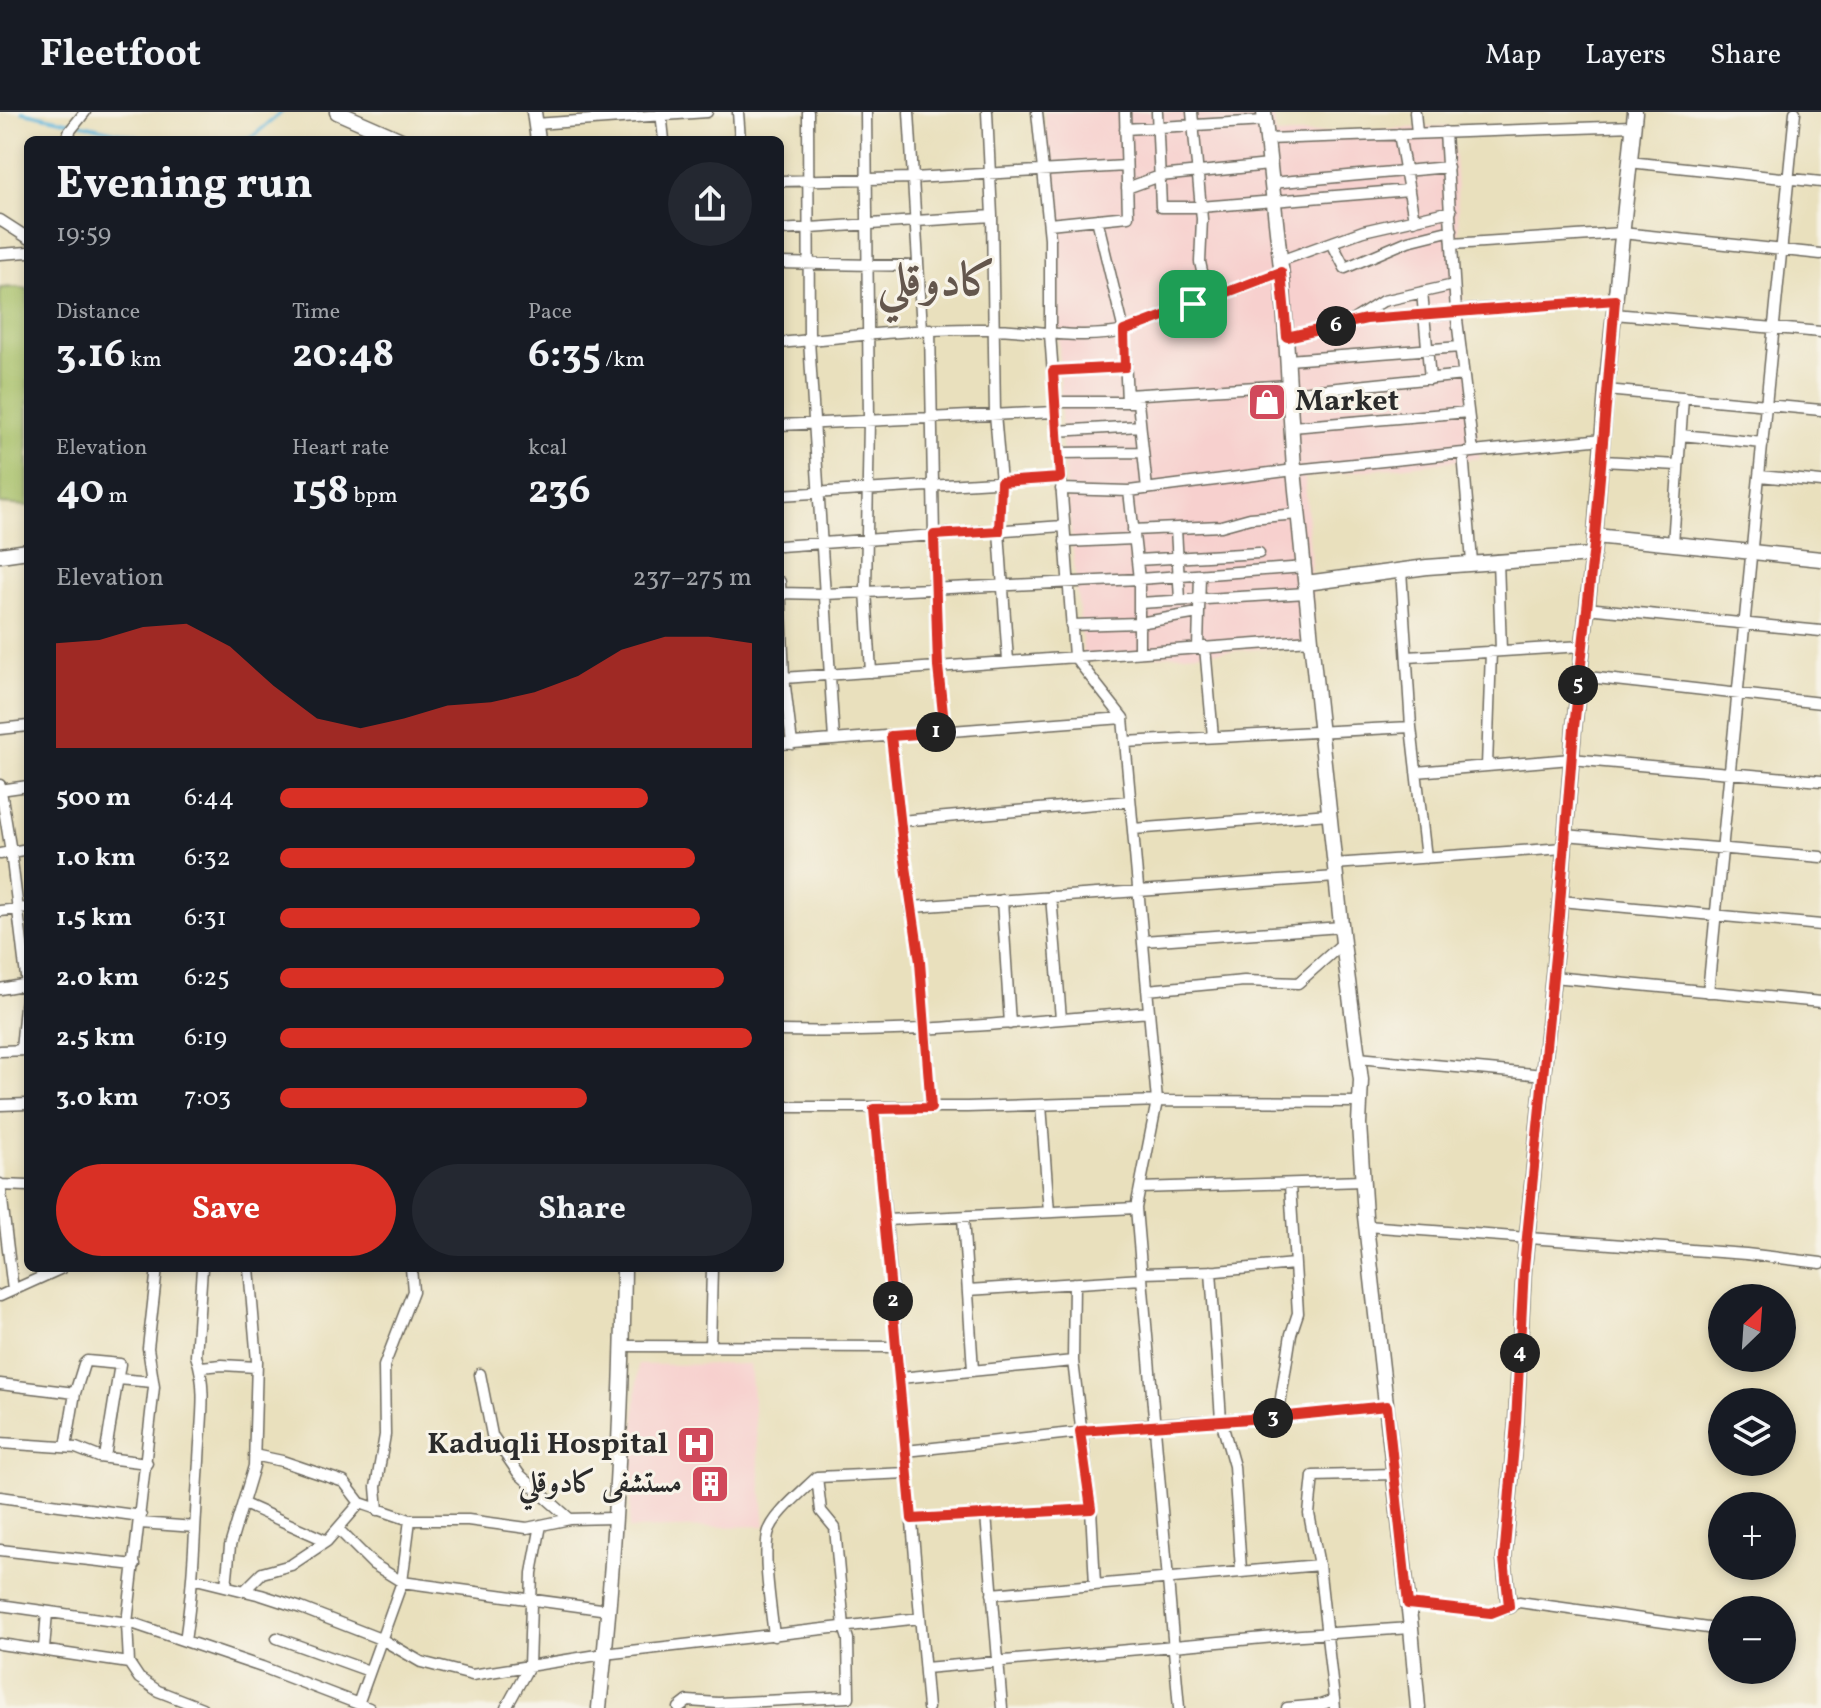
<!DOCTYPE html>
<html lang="en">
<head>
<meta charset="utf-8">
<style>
	body { margin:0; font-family:Vollkorn,Amiri,serif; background:#242831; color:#f1f3f6; height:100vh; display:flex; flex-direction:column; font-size:30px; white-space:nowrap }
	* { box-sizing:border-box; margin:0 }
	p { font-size:26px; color:#9ea1a6 }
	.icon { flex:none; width:44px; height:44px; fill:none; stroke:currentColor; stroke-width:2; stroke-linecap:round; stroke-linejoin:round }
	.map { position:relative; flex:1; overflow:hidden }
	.panel { position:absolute; left:24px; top:24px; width:760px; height:1136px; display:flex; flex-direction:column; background:#171b24; border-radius:12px; box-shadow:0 4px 12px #0003 }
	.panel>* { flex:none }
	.needle { width:52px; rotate:25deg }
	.controls { position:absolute; left:1708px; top:1172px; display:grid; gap:16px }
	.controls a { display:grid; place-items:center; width:88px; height:88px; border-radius:50%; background:#171b24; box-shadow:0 4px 12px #0003; font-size:40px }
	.pin { position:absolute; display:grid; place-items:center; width:68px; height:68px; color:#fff; margin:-34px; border-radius:16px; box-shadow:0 4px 12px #0006 }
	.km { position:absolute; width:40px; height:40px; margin:-20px; border-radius:50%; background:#222; color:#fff; font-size:22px; line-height:40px; text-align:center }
	.round { display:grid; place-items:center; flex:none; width:84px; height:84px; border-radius:42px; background:#242831 }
	.head { display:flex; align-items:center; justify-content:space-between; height:136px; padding:0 32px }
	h1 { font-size:44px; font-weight:700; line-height:60px }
	.metrics { display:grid; grid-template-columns:repeat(3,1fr); gap:12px; height:136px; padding:8px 32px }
	.metrics div { display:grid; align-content:center }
	.metrics b { font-size:40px; font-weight:700 }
	.metrics small { font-size:22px; font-weight:400 }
	.metrics p { font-size:22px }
	.chart { height:224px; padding:16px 32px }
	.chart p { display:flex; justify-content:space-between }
	.chart svg { width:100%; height:144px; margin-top:8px; fill:#d93025; opacity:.7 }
	.primary-button { display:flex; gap:16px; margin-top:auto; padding:16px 32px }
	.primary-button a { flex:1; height:92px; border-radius:48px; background:#d93025; color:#fff; font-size:32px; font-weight:700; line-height:92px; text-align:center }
	.primary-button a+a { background:#242831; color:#f1f3f6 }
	ul { padding:0 32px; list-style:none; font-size:26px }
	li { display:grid; grid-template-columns:128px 96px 1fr; align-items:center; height:60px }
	li i { height:20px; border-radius:10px; background:#d93025 }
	header { display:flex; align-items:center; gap:48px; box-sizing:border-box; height:112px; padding:0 40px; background:#171b24; border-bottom:2px solid #363941 }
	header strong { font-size:38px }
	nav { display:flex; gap:44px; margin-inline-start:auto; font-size:28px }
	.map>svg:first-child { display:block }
	.built { fill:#f7d0ce }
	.green { fill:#a4be64; stroke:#687448; stroke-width:2 }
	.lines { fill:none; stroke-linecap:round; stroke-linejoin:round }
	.stream { stroke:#60b7dd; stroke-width:3 }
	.street-casing { stroke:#6e6a5e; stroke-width:13 }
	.secondary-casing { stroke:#6e6a5e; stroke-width:17 }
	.street { stroke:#fff; stroke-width:10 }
	.secondary { stroke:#fff; stroke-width:14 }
	.route-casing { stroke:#fff; stroke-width:16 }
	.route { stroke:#d93025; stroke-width:10 }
	.labels { text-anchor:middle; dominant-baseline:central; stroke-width:6; stroke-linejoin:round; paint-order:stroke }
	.poi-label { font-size:30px; font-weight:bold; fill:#2b2b2b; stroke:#f7f3e8; text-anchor:end }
	.town-label { font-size:46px; font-weight:bold; fill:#64574d; stroke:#f7f3e8 }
</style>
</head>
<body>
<header>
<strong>Fleetfoot</strong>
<nav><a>Map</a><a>Layers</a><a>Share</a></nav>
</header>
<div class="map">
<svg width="1821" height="1596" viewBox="0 0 1821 1596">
	<rect width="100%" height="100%" fill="#f7f3e8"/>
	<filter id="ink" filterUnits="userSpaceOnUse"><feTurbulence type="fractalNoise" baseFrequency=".0125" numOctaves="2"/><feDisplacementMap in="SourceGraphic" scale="16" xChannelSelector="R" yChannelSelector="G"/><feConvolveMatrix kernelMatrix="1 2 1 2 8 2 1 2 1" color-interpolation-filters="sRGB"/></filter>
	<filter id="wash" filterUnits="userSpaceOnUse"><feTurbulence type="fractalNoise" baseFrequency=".006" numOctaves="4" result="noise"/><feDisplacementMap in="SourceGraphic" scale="32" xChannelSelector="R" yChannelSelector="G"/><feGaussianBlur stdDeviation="1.8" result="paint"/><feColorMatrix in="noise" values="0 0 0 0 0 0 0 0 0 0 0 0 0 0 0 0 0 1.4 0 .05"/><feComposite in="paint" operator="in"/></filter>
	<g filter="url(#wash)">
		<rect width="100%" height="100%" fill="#e9e0bd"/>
		<path class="built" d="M1044 0H1273L1276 23 1448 14 1454 31 1464 204 1480 346 1305 365 1316 533 1084 549 1062 334 1056 138Z
			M750 1252 765 1414 629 1417 638 1253Z"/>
		<path class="green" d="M16 175 28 177V394L0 392V176Z"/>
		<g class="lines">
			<path class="stream" d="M22 0 73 11
				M81 12 152 28
				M232 28 252 25 282 0"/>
		</g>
	</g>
	<g filter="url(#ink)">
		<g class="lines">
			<defs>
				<path id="street" d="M661 0 664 28
					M738 0 740 28
					M808 0 809 228 834 628
					M866 0 869 308 866 478 871 560
					M909 0 922 217
					M987 0 992 104 995 302 1001 370 999 419 1008 549
					M1037 0 1050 126V222L1074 544 1123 606 1157 989 1136 1096 1179 1596
					M1157 0 1161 95H1200L1409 78
					M1192 0 1202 107 1200 150 1208 187
					M1415 0 1417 21
					M535 12 707 0
					M1125 17 1265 9
					M1445 20 1456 199 1473 340
					M1399 22 1414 108
					M1267 27 1633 14
					M71 28 69 20 85 0
					M1629 50 1821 70
					M780 69 913 66 1126 54
					M1271 71 1448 55
					M1127 76 1160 64 1269 53
					M1097 107 1124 219 1127 290
					M0 108 28 126
					M1049 112 1128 104 1125 0
					M780 118 992 104
					M1332 131 1345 156 1408 129 1452 118
					M1452 132 1622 121 1821 142
					M0 142 28 140
					M1280 149 1363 119 1451 99
					M780 151 918 154
					M1422 180 1430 267
					M1456 199 1615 188
					M1614 202 1821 220
					M1355 207 1383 189 1454 173
					M930 217 935 476 938 555 945 620
					M1287 225 1366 207 1456 201
					M780 231C850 224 919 216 989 217 1034 217 1079 229 1124 219L1281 160
					M1288 248 1460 235
					M1053 259 1125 255
					M1606 278 1821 298
					M1290 281 1463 263
					M1127 283 1289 273
					M1055 290H1138L1147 377
					M780 313 1055 300
					M1292 315 1468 300
					M1057 319 1140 314
					M1681 323 1763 331
					M1058 341 1143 340
					M1463 341 1472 450
					M1602 349 1678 353
					M1760 364 1821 370
					M1061 377 1129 379 1294 358 1603 327
					M1129 379 1139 467V540
					M780 383 1060 366
					M1176 417 1180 488
					M1133 418 1221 414 1250 406 1299 402
					M1065 430 1134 427
					M1673 432 1683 285
					M780 434 1063 414
					M1137 448 1259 441
					M1498 448 1501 539
					M1401 458 1411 615 1426 746
					M780 470 784 566 792 632
					M780 481 825 482 1139 467 1305 455
					M1139 491 1307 481
					M1586 496 1821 519
					M1071 513 1139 511 1198 501
					M1205 535 1213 625
					M1198 536 1200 463
					M1408 545 1582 534
					M1579 564 1821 591
					M784 566 1311 528
					M0 617 28 614
					M891 624 903 734 920 850 931 996
					M1125 630 1411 615
					M780 632 1123 606
					M1487 654 1491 539
					M1416 660 1571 647 1821 669
					M0 673 11 740 27 873 21 938
					M0 678 28 674
					M900 709 1130 689
					M1133 717 1329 702
					M1565 723 1821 745
					M0 742 28 737
					M1334 752 1564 736
					M1051 784 1061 907
					M1002 788 1010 912
					M1560 789 1821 813
					M912 795 1336 765
					M0 799 28 796
					M1143 829 1341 815
					M1553 865 1821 890
					M0 877 28 872
					M1147 878 1244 869 1298 871 1343 831
					M1708 880 1795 0
					M780 919C903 922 1026 910 1149 900
					M0 939 28 938
					M1358 946 1544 963
					M0 993 28 992
					M1041 993 1049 1100
					M780 995H967L1162 989 1361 990
					M874 997 887 1120 928 1596
					M0 1072 13 1178
					M0 1073 28 1074
					M1140 1076 1363 1069
					M963 1105 973 1258
					M886 1108 1136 1096
					M1366 1114 1746 1142 1821 1151
					M157 1156 148 1236 154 1275 127 1511 129 1551 139 1566 158 1579 202 1596
					M1211 1159 1221 1308 1234 1354 1241 1458
					M1142 1161 1217 1159 1294 1152
					M1074 1171 1073 1249 1091 1397 1095 1472
					M968 1178 1142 1167
					M0 1184 62 1156
					M623 1234 897 1235
					M710 1235 712 1156
					M201 1255 222 1253 256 1255
					M480 1262 492 1323 519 1362 570 1407
					M900 1266 1073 1249
					M118 1267 153 1270
					M0 1272 75 1281
					M1278 1305 1291 1222 1298 1201 1290 1073
					M0 1331 76 1336 99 1345 147 1351
					M66 1335 75 1281 84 1252 87 1249 120 1252 105 1345
					M906 1339 1155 1312 1278 1305 1387 1294
					M254 1343 282 1349 344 1370 360 1391 410 1408H468L527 1416 570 1407 614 1406
					M0 1385 141 1404
					M244 1392 327 1429
					M378 1398 376 1375 385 1323 384 1254 413 1179 411 1156
					M986 1403 1002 1596
					M912 1407 1091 1397
					M140 1411 195 1415
					M338 1417 373 1452 402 1470 608 1498
					M0 1438 135 1453
					M192 1466 261 1483 301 1496 383 1528 421 1550 472 1563 604 1542 920 1506
					M226 1474 230 1434 254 1354 257 1249 249 1156
					M244 1479 262 1461 291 1453 327 1429 360 1391
					M992 1482 1319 1453
					M1408 1492 1491 1501 1519 1490 1722 1518
					M0 1493 135 1512 262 1555 369 1596
					M774 1524C771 1496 763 1449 768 1422 772 1404 803 1379 817 1365L908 1361
					M277 1526 369 1559
					M185 1529C194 1469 195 1409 199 1349 200 1316 208 1275 196 1244L202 1156
					M0 1532 129 1551
					M44 1537 47 1500
					M925 1556 1286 1524 1411 1516
					M358 1592 402 1470 410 1408
					M506 1596 529 1554 532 1461 541 1413
					M679 1596 688 1589 718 1591 849 1585 848 1527 844 1515 835 1416 821 1399 817 1365
					M1287 1596 1320 1593 1334 1588
					M1335 1596 1319 1453 1309 1402 1313 1364 1394 1362"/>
				<path id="secondary" d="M337 0 401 28
					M534 0 538 28
					M1264 0 1283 174 1294 358 1311 528 1343 831 1361 968 1359 1012 1365 1104 1411 1516 1418 1596
					M1595 424 1821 447
					M0 443 28 439
					M1306 471 1427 455 1592 443
					M1509 1494 1504 1447 1516 1311 1524 1155 1559 804 1574 616 1595 424 1606 278 1635 0
					M599 1596C615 1450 622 1303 624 1156"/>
			</defs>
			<use href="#street" class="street-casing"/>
			<use href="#secondary" class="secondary-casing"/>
			<use href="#street" class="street"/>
			<use href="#secondary" class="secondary"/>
		</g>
	</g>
	<g class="lines" filter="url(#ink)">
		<defs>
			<path id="route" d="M1281 160 1287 225 1366 207 1615 188 1595 424 1574 616 1559 804 1524 1155 1516 1311 1504 1447 1509 1494 1491 1501 1408 1492 1387 1294 1278 1305 1080 1319 1091 1397 912 1407 874 997 931 996 920 850 903 734 891 624 945 620 938 555 934 423 999 419 1001 370 1060 366 1053 259 1125 255 1124 219Z"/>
		</defs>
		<use href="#route" class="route-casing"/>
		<use href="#route" class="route"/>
	</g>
	<defs>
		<symbol id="shop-square" viewBox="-11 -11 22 22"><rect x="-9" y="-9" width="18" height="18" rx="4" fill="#d1495b" stroke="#f7f3e8"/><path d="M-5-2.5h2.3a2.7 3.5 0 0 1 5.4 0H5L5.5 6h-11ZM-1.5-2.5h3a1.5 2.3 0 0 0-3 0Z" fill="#fff"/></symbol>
		<symbol id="hospital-square" viewBox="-11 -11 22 22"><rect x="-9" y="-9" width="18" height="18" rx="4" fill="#d1495b" stroke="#f7f3e8"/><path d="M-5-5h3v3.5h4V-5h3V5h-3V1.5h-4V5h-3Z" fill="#fff"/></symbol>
		<symbol id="building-square" viewBox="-11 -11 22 22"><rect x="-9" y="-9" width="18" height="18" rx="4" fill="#d1495b" stroke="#f7f3e8"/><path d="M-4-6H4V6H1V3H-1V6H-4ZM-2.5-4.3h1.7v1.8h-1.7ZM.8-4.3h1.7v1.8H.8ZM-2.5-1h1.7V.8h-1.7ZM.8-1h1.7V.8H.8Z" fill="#fff"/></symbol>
	</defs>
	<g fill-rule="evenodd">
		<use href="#shop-square" x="1245" y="268" width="44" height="44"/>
		<use href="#hospital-square" x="674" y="1311" width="44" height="44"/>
		<use href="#building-square" x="688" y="1350" width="44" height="44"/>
	</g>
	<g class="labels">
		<g class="poi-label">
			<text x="1295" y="290" text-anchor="start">Market</text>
			<text x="668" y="1333">Kaduqli Hospital</text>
			<text x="682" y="1372">مستشفى كادوقلي</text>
		</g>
		<g class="town-label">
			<text x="937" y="171">كادوقلي</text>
		</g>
	</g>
</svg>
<div class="controls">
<a><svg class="needle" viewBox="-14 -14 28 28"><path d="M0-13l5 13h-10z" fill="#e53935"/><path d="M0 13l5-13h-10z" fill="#9ea1a6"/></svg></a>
<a><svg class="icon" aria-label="layers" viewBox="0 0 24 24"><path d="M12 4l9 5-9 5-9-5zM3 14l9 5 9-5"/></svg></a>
<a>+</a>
<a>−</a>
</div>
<div class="pin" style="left:1193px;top:192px;background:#1e9e55"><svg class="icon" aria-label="arrive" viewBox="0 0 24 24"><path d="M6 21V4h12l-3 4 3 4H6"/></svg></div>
<b class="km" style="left:936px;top:620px">1</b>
<b class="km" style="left:893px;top:1189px">2</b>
<b class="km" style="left:1273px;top:1306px">3</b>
<b class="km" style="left:1520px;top:1241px">4</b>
<b class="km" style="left:1578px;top:573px">5</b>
<b class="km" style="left:1336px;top:214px">6</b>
<section class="panel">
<div class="head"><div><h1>Evening run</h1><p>19:59</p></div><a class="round"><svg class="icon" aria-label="share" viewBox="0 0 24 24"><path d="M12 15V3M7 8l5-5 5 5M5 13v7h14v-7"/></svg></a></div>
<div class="metrics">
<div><p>Distance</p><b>3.16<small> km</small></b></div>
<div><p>Time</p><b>20:48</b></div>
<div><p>Pace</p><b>6:35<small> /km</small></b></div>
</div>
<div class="metrics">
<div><p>Elevation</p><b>40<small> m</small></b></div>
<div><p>Heart rate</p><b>158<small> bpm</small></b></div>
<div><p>kcal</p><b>236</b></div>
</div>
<div class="chart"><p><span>Elevation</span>237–275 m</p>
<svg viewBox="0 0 160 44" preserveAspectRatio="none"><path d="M0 44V12L10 11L20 7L30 6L40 13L50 25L60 35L70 38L80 35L90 31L100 30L110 27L120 22L130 14L140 10L150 10L160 12V44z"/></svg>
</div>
<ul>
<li><b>500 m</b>6:44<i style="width:78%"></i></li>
<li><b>1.0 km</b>6:32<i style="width:88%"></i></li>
<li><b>1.5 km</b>6:31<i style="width:89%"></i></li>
<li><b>2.0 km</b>6:25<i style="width:94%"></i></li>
<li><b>2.5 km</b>6:19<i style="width:100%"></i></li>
<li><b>3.0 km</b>7:03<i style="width:65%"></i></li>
</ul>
<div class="primary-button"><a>Save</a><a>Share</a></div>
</section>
</div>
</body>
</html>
